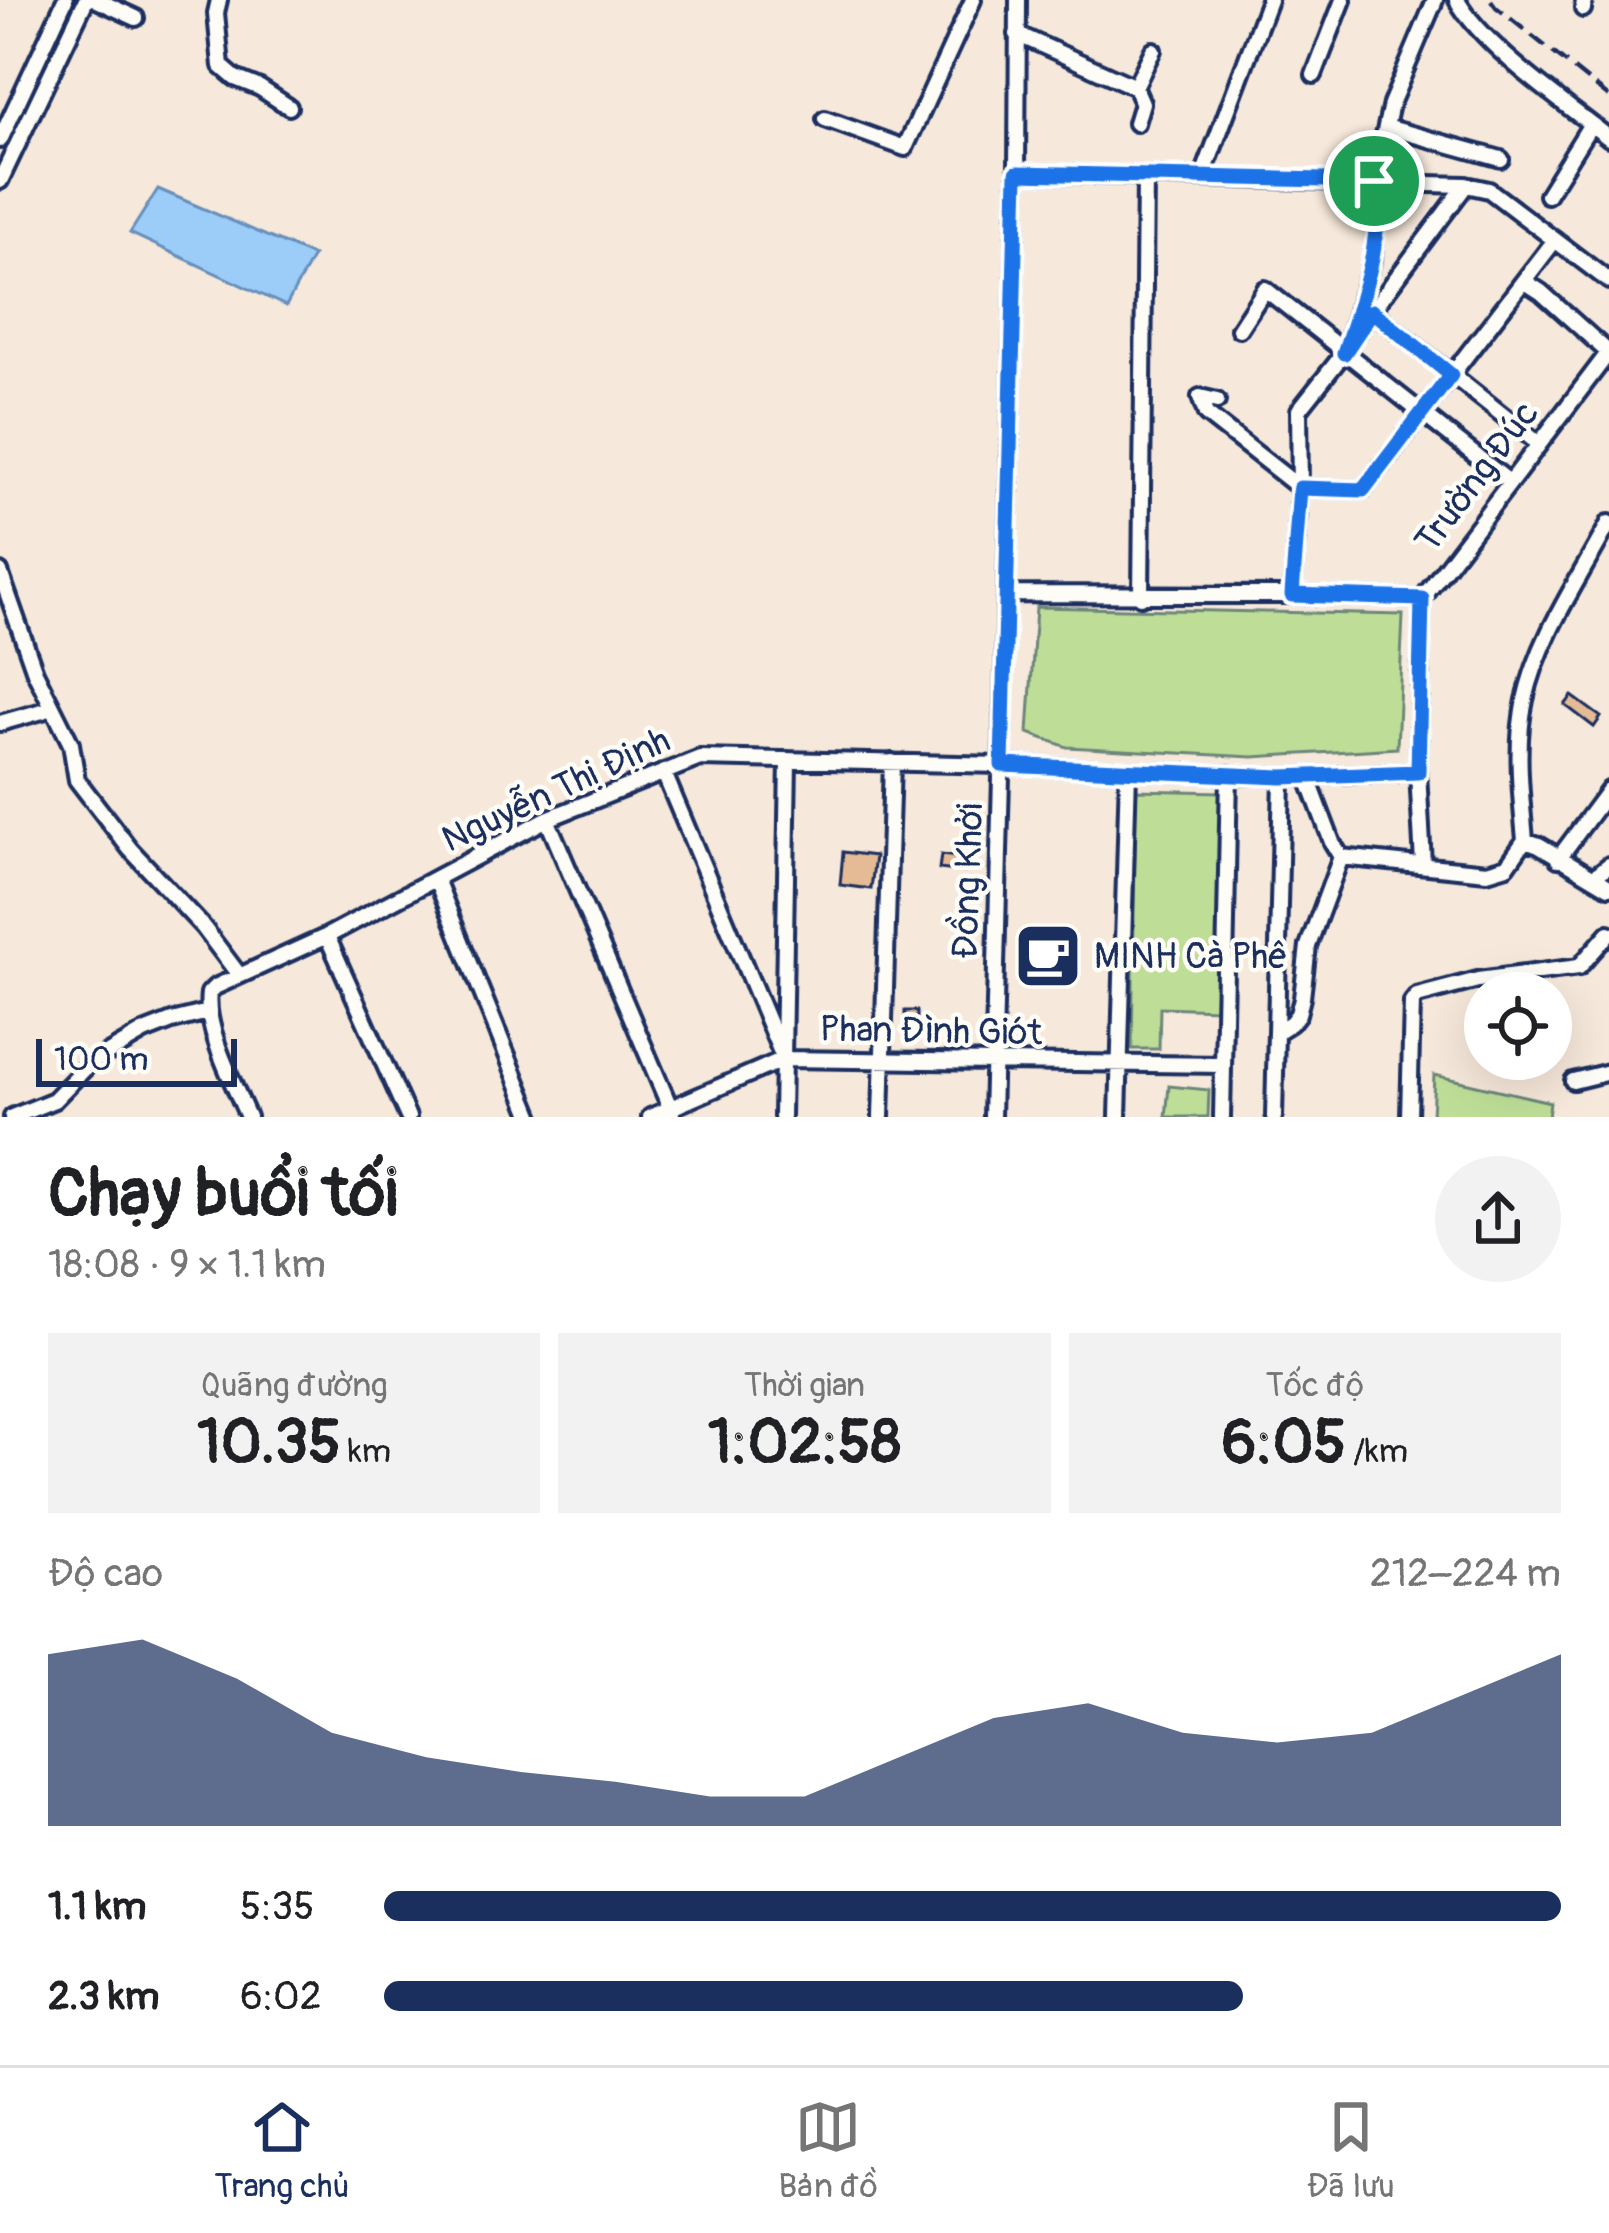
<!DOCTYPE html>
<html lang="vi">
<head>
<meta charset="utf-8">
<style>
	body { margin:0; font-family:Pangolin,sans-serif; background:#f2f2f2; color:#202124; height:100vh; display:flex; flex-direction:column; font-size:45px; white-space:nowrap }
	* { box-sizing:border-box; margin:0 }
	p { font-size:39px; color:#757577 }
	.icon { flex:none; width:66px; height:66px; fill:none; stroke:currentColor; stroke-width:2; stroke-linecap:round; stroke-linejoin:round }
	.map { position:relative; height:1117px; overflow:hidden }
	.details { display:flex; flex-direction:column; background:#fff; flex:1 }
	.details>* { flex:none }
	.tools { position:absolute; left:1464px; top:972px; display:grid; gap:24px }
	.tools a { display:grid; place-items:center; width:108px; height:108px; border-radius:50%; background:#fff; box-shadow:0 12px 48px #0002; font-size:60px }
	.scale { position:absolute; left:36px; bottom:30px; width:201px; box-sizing:border-box; padding-left:12px; border:6px solid #1b2f5e; border-top:0; font-size:33px; line-height:42px; white-space:nowrap; color:#1b2f5e; -webkit-text-stroke:9px #fdfcf7; paint-order:stroke }
	.pin { position:absolute; display:grid; place-items:center; width:102px; height:102px; color:#fff; margin:-51px; border:6px solid #fff; border-radius:50%; box-shadow:0 3px 12px #0007 }
	.round { display:grid; place-items:center; flex:none; width:126px; height:126px; border-radius:63px; background:#f2f2f2 }
	.overview { display:flex; align-items:center; justify-content:space-between; height:204px; padding:0 48px }
	h1 { font-size:66px; font-weight:700; line-height:90px }
	.stats { display:grid; grid-template-columns:repeat(3,1fr); gap:18px; height:204px; padding:12px 48px }
	.stats div { display:grid; align-content:center; border-radius:0px; background:#f2f2f2; text-align:center }
	.stats b { font-size:60px; font-weight:700 }
	.stats small { font-size:33px; font-weight:400 }
	.stats p { font-size:33px }
	.chart { height:336px; padding:24px 48px }
	.chart p { display:flex; justify-content:space-between }
	.chart svg { width:100%; height:216px; margin-top:12px; fill:#1b2f5e; opacity:.7 }
	ul { padding:0 48px; list-style:none; font-size:39px }
	li { display:grid; grid-template-columns:192px 144px 1fr; align-items:center; height:90px }
	li i { height:30px; border-radius:15px; background:#1b2f5e }
	.tab-bar { display:flex; justify-content:space-around; align-items:center; height:168px; border-top:3px solid #e0e0e0; background:#fff; font-size:33px; color:#757577 }
	.tab-bar a { display:grid; justify-items:center; gap:6px }
	.tab-bar .selected { color:#1b2f5e }
	.map>svg:first-child { display:block }
	.green { fill:#bede97; stroke:#6c867a; stroke-width:3 }
	.water { fill:#9ccdf9; stroke:#688ebb; stroke-width:3 }
	.building { fill:#e5bb95; stroke:#1b2f5e; stroke-width:3 }
	.lines { fill:none; stroke-linecap:round; stroke-linejoin:round }
	.minor-casing { stroke:#1b2f5e; stroke-width:22 }
	.minor { stroke:#fdfcf7; stroke-width:14 }
	.rail { stroke:#1b2f5e; stroke-width:4.5; stroke-dasharray:18 9; stroke-linecap:butt }
	.route-casing { stroke:#fff; stroke-width:24 }
	.route { stroke:#1a73e8; stroke-width:15 }
	.labels { text-anchor:middle; dominant-baseline:central; stroke-width:9; stroke-linejoin:round; paint-order:stroke }
	.street-label { font-size:36px; fill:#1b2f5e; stroke:#fdfcf7 }
	.poi-label { font-size:36px; fill:#1b2f5e; stroke:#fdfcf7; text-anchor:start }
</style>
</head>
<body>
<div class="map">
<svg width="1609" height="1117" viewBox="0 0 1609 1117">
	<rect width="100%" height="100%" fill="#f6e8da"/>
	<filter id="ink" filterUnits="userSpaceOnUse"><feTurbulence type="fractalNoise" baseFrequency=".00833" numOctaves="2"/><feDisplacementMap in="SourceGraphic" scale="24" xChannelSelector="R" yChannelSelector="G"/><feConvolveMatrix kernelMatrix="1 2 1 2 8 2 1 2 1" color-interpolation-filters="sRGB"/></filter>
	<g filter="url(#ink)">
		<path class="green" d="M1036 607 1403 615 1397 748 1253 757 1067 747 1028 733Z
			M1136 790 1221 792 1218 1009 1160 1007 1159 1049H1132Z
			M1434 1075 1550 1102 1548 1117H1432Z
			M1169 1086 1209 1090 1208 1117H1166Z"/>
		<path class="water" d="M158 189 313 256 286 306 130 233Z"/>
		<path class="building" d="M1572 696 1601 717 1594 727 1565 705Z
			M843 852 875 856 871 889 840 885Z
			M941 855 966 858 965 872 939 869Z
			M905 1011H917V1039H905Z"/>
		<g class="lines">
			<defs>
				<path id="minor" d="M97 0 136 18
					M219 0 216 13 221 66 235 78 260 88 289 107
					M1457 0C1482 46 1566 104 1609 138
					M1583 9 1584 0
					M1017 34 1135 87
					M1314 75 1343 0
					M825 119 905 148 973 0
					M1136 123 1142 103 1135 87 1153 50
					M1386 127 1501 159
					M0 140 65 0
					M1017 173 1466 185 1489 190 1609 281
					M1202 178 1269 0
					M0 181 86 0
					M1547 195 1591 124
					M1524 281 1541 292 1609 353
					M1372 311 1539 444
					M1239 329 1265 289 1509 482
					M1349 337 1373 259 1378 202 1374 181 1391 104 1435 0
					M1217 401 1200 397 1206 414 1300 488 1363 490 1555 240
					M0 572 35 672 71 744 77 780 130 849 203 927 239 975
					M1007 594 1292 595 1422 599
					M1292 595 1300 488 1299 410 1344 353 1372 311 1466 185
					M1141 597 1145 176
					M0 723 53 708
					M664 773 780 1050
					M1307 776 1332 842 1341 857 1487 872 1507 866 1525 840 1539 845 1609 887
					M547 819 672 1112
					M1525 840C1521 795 1515 744 1525 700 1539 636 1579 580 1609 523
					M1558 859 1609 790
					M1423 864 1418 772 1422 599 1609 352
					M1594 877 1609 865
					M436 879 532 1117
					M327 936 408 1117
					M1277 1032 1291 1023 1298 1014 1302 998 1308 946 1341 857
					M1573 1081 1609 1072
					M12 1117 54 1100 89 1064 144 1032 172 1021 208 1012
					M248 1117C234 1084 204 1028 209 993L215 987 327 936 547 819 700 758 1002 765 1282 777 1418 772
					M650 1117 784 1059 1223 1065
					M782 1117 788 760
					M881 1117 892 762
					M992 1117 1017 173 1018 0
					M1118 1117 1128 771
					M1222 1117 1229 774
					M1274 1117 1282 777
					M1409 1117 1412 1002 1417 996 1478 980 1579 967 1609 933"/>
			</defs>
			<use href="#minor" class="minor-casing"/>
			<use href="#minor" class="minor"/>
			<path class="rail" d="M1491 0 1496 7 1609 97"/>
		</g>
	</g>
	<g class="lines" filter="url(#ink)">
		<defs>
			<path id="route" d="M1017 173 1374 181C1385 240 1362 297 1344 353L1372 311 1451 375 1363 490 1300 488 1292 595 1422 599 1418 772 1282 777 1002 765Z"/>
		</defs>
		<use href="#route" class="route-casing"/>
		<use href="#route" class="route"/>
	</g>
	<defs>
		<symbol id="cafe-square" viewBox="-11 -11 22 22"><rect x="-9" y="-9" width="18" height="18" rx="4" fill="#1b2f5e" stroke="#fdfcf7"/><path d="M-5.5-4.5H6V0H3Q3 3.5 0 3.5H-2.5Q-5.5 3.5-5.5 0ZM3-3.2v2h1.7v-2ZM-6 4.5H4V6H-6Z" fill="#fff"/></symbol>
	</defs>
	<g fill-rule="evenodd">
		<use href="#cafe-square" x="1010" y="918" width="76" height="76"/>
	</g>
	<g class="labels">
		<g class="street-label">
			<text transform="translate(1477 477) rotate(-53)">Trường Đúc</text>
			<text transform="translate(556 790) rotate(-25)">Nguyễn Thị Định</text>
			<text transform="translate(968 881) rotate(-88)">Đồng Khởi</text>
			<text transform="translate(931 1031) rotate(1)">Phan Đình Giót</text>
		</g>
		<g class="poi-label">
			<text x="1094" y="956">MINH Cà Phê</text>
		</g>
	</g>
</svg>
<div class="tools">
<a><svg class="icon" aria-label="locate" viewBox="0 0 24 24"><circle cx="12" cy="12" r="6"/><path d="M12 2v4M12 18v4M2 12h4M18 12h4"/></svg></a>
</div>
<div class="scale">100 m</div>
<div class="pin" style="left:1374px;top:181px;background:#1e9e55"><svg class="icon" aria-label="arrive" viewBox="0 0 24 24"><path d="M6 21V4h12l-3 4 3 4H6"/></svg></div>
</div>
<section class="details">
<div class="overview"><div><h1>Chạy buổi tối</h1><p>18:08 · 9 × 1.1 km</p></div><a class="round"><svg class="icon" aria-label="share" viewBox="0 0 24 24"><path d="M12 15V3M7 8l5-5 5 5M5 13v7h14v-7"/></svg></a></div>
<div class="stats">
<div><p>Quãng đường</p><b>10.35<small> km</small></b></div>
<div><p>Thời gian</p><b>1:02:58</b></div>
<div><p>Tốc độ</p><b>6:05<small> /km</small></b></div>
</div>
<div class="chart"><p><span>Độ cao</span>212–224 m</p>
<svg viewBox="0 0 160 44" preserveAspectRatio="none"><path d="M0 44V9L10 6L20 14L30 25L40 30L50 33L60 35L70 38L80 38L90 30L100 22L110 19L120 25L130 27L140 25L150 17L160 9V44z"/></svg>
</div>
<ul>
<li><b>1.1 km</b>5:35<i style="width:100%"></i></li>
<li><b>2.3 km</b>6:02<i style="width:73%"></i></li>
</ul>
</section>
<nav class="tab-bar">
<a class="selected"><svg class="icon" aria-label="home" viewBox="0 0 24 24"><path d="M3 11l9-7 9 7M6 9v11h12V9"/></svg>Trang chủ</a>
<a><svg class="icon" aria-label="map" viewBox="0 0 24 24"><path d="M3 6l6-2 6 2 6-2v14l-6 2-6-2-6 2zM9 4v14M15 6v14"/></svg>Bản đồ</a>
<a><svg class="icon" aria-label="saved" viewBox="0 0 24 24"><path d="M7 4h10v16l-5-4-5 4z"/></svg>Đã lưu</a>
</nav>
</body>
</html>
